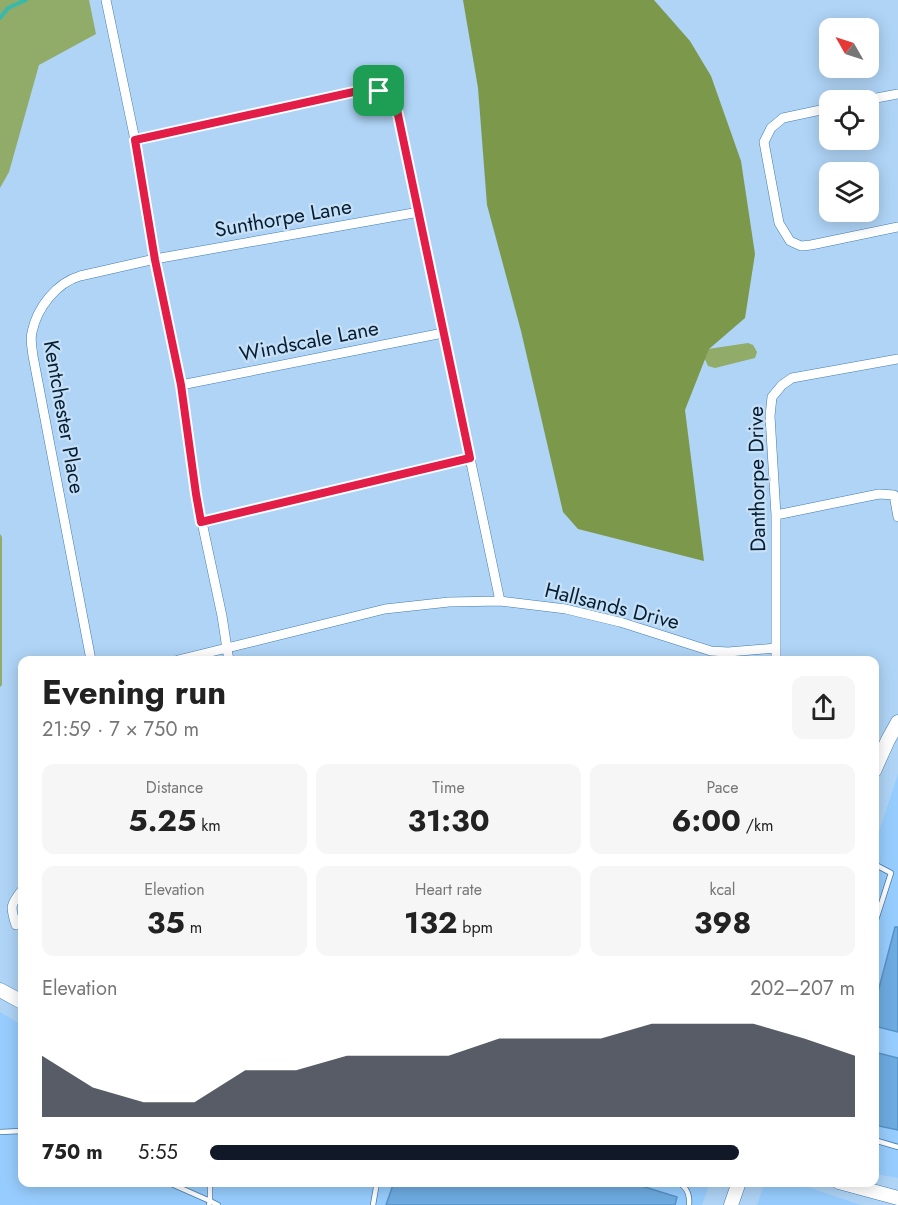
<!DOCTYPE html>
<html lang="en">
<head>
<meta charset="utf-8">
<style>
	body { margin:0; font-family:Jost,sans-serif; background:#f6f6f6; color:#222; height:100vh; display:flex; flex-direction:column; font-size:22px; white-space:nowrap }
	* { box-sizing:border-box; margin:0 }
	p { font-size:20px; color:#767676 }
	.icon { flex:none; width:33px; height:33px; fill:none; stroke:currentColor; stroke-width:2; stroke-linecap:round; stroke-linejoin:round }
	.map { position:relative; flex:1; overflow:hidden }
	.side { position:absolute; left:18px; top:656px; width:861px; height:531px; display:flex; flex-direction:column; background:#fff; border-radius:12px; box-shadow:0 3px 15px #0003 }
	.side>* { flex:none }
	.needle { width:39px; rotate:309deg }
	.tools { position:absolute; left:819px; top:18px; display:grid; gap:12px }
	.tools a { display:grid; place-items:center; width:60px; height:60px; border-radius:12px; background:#fff; box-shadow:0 3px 15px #0003; font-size:30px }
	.pin { position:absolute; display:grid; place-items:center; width:51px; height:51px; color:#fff; margin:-26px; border-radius:12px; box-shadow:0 3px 9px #0006 }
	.round { display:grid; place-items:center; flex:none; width:63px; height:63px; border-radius:12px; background:#f6f6f6 }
	.summary { display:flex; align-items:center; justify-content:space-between; height:102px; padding:0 24px }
	h1 { font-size:33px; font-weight:700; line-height:45px }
	.metrics { display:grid; grid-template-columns:repeat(3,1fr); gap:9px; height:102px; padding:6px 24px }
	.metrics div { display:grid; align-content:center; border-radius:12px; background:#f6f6f6; text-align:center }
	.metrics b { font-size:30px; font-weight:700 }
	.metrics small { font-size:16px; font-weight:400 }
	.metrics p { font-size:16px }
	.chart { height:168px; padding:12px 24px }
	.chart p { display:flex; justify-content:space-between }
	.chart svg { width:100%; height:108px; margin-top:6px; fill:#111827; opacity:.7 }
	ul { padding:0 24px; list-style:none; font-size:20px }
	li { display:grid; grid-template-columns:96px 72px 1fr; align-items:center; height:45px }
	li i { height:15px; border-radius:8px; background:#111827 }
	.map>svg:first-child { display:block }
	.built { fill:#97cdfe }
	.green { fill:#91ab69 }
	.forest { fill:#7c994b }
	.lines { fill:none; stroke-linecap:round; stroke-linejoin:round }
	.stream { stroke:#39b8ac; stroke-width:4 }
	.building { fill:#6eabe1; stroke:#5693c7; stroke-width:1.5 }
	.lane-casing { stroke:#417db1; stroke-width:6 }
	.street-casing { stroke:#417db1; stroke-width:10 }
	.secondary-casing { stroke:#417db1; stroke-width:15 }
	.lane { stroke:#fff; stroke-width:4.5 }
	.street { stroke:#fff; stroke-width:9 }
	.secondary { stroke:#fff; stroke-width:14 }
	.route-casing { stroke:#fff; stroke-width:12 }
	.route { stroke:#e11d48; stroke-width:8 }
	.labels { text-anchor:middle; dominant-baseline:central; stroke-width:4.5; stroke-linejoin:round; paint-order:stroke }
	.street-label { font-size:21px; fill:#041d32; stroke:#c7e0f6 }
</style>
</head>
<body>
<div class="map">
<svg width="898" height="1205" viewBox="0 0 898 1205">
	<rect width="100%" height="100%" fill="#afd4f6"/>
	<path class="built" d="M898 774V1178L875 1174V844Z
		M0 1012 22 1025V1182H710L702 1205H0Z
		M765 1182H793L861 1205H757Z"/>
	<path class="green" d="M0 0H89L96 34 39 65 9 172 0 188Z
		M748 343 753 345 757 352 755 358 715 368 708 366 704 357 708 349Z
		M0 534 2 537V685L0 687Z"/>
	<path class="forest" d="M463 0H654L690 41 711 76 741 161 755 254 745 318 709 349 685 410 704 561 578 529 563 512 521 331 487 205 478 88Z"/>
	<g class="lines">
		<path class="stream" d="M0 18 8 8 26 0"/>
	</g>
	<path class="building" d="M895 927H898V1032L874 1026 878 1012H874V1007Z
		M874 1052 898 1058V1130L874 1125Z
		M394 1182H629L677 1197 675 1205H386Z"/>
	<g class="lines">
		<defs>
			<path id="lane" d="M874 864 891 873 874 926
				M0 1132 22 1131
				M874 1140 898 1147
				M167 1182 210 1201V1182
				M676 1182C687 1186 690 1194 689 1205
				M209 1205 210 1201 218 1205
				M373 1205 377 1182"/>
			<path id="street" d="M106 0 135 140 155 259 181 385 196 494 222 616 227 649 229 660
				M866 100 898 94
				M830 108 783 118 771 128 764 142 779 223 790 241 801 246 811 245 898 227
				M135 140 367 89C385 91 390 93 397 110L500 601
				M181 385 443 333
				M776 515 879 494 894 495 898 517
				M201 522 470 458
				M91 660 33 356C32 348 30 340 32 332 37 308 56 283 80 276L155 259 419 212
				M178 660 385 609 449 602 500 601 566 609 620 622 711 651 728 652 776 648
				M776 660V515L770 416 772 397 782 385 792 378 898 359
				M16 925C10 907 10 905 22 890"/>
			<path id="secondary" d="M874 771 888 740 898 722
				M0 990 22 1002
				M839 1182 898 1198
				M731 1205 739 1182"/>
		</defs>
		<use href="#lane" class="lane-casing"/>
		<use href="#street" class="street-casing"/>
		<use href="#secondary" class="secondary-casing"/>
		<use href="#lane" class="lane"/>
		<use href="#street" class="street"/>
		<use href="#secondary" class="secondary"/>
	</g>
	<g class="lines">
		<defs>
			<path id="route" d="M367 89C385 91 390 93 397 110L470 458 201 522 196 494 181 385 155 260 135 140Z"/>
		</defs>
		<use href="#route" class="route-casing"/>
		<use href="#route" class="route"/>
	</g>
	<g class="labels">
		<g class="street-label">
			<text transform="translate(283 218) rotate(-10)">Sunthorpe Lane</text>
			<text transform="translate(309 341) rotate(-11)">Windscale Lane</text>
			<text transform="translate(64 417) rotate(80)">Kentchester Place</text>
			<text transform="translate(757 479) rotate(-91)">Danthorpe Drive</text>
			<text transform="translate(612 606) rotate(14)">Hallsands Drive</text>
		</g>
	</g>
</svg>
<div class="tools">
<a><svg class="needle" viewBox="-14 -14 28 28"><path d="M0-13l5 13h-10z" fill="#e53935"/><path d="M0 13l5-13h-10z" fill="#767676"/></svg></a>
<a><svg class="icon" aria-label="locate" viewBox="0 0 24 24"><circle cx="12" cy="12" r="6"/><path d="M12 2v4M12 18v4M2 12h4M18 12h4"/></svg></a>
<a><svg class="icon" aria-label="layers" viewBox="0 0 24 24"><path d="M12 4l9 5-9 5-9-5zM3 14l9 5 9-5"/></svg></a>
</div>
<div class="pin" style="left:379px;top:91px;background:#1e9e55"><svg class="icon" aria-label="arrive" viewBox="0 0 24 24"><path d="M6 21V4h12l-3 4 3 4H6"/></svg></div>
<section class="side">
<div class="summary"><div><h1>Evening run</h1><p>21:59 · 7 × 750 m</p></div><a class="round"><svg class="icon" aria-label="share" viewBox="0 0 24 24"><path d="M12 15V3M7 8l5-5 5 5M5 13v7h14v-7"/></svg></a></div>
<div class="metrics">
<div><p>Distance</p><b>5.25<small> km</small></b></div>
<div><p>Time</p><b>31:30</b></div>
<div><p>Pace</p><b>6:00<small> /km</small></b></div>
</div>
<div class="metrics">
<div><p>Elevation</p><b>35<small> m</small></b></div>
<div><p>Heart rate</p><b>132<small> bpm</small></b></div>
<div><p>kcal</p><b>398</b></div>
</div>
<div class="chart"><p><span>Elevation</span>202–207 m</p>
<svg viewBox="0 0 160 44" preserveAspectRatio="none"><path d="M0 44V19L10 32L20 38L30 38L40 25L50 25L60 19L70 19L80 19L90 12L100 12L110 12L120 6L130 6L140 6L150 12L160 19V44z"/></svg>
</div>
<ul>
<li><b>750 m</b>5:55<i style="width:82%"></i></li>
</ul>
</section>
</div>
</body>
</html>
